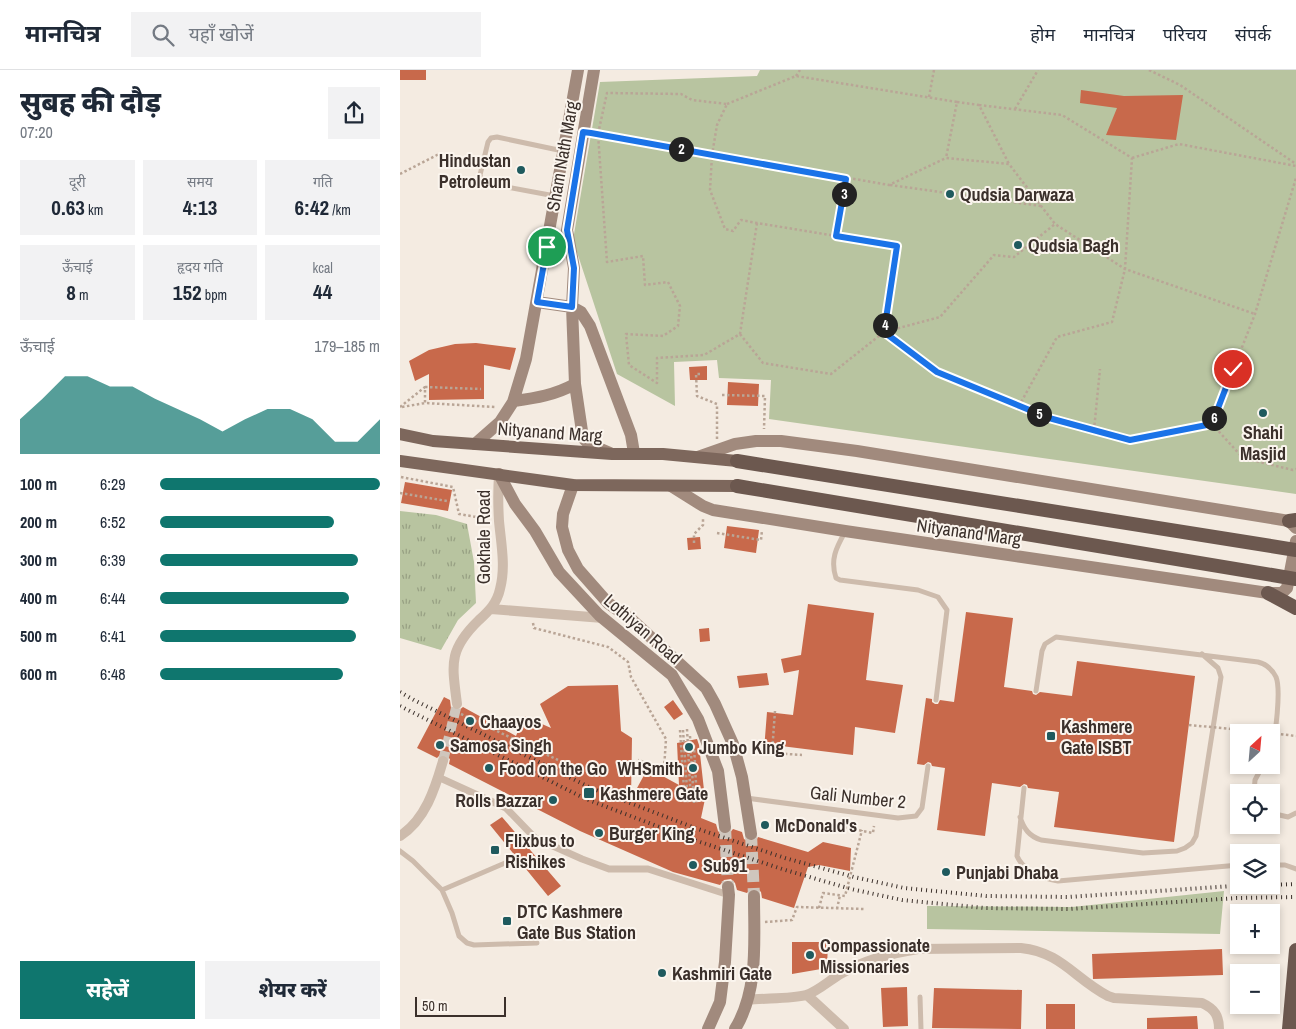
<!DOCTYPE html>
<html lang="hi">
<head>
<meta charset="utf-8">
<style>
	body { margin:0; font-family:"Archivo Narrow","Noto Sans Devanagari",sans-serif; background:#f2f2f3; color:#1f2937; height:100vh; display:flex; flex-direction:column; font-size:19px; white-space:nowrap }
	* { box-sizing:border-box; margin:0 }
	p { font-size:16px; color:#747a83 }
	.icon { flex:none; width:28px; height:28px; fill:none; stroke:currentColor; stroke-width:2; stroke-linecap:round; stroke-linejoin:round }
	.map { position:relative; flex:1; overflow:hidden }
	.sheet { display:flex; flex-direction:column; background:#fff; width:400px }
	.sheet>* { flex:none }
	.needle { width:32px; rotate:26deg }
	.fabs { position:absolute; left:830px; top:654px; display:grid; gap:10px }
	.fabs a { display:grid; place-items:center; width:50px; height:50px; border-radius:0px; background:#fff; box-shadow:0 2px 8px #0003; font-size:25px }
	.scale { position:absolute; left:15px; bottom:12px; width:91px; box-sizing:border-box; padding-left:5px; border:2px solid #3b302b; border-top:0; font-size:14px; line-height:18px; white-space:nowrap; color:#3b302b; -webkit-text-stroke:4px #fbf5ee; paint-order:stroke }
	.pin { position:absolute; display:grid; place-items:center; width:42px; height:42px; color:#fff; margin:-21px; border:2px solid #fff; border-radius:50%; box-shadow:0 1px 5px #0007 }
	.km { position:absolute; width:25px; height:25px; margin:-12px; border-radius:50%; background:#222; color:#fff; font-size:14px; line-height:25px; text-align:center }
	.round { display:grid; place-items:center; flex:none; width:52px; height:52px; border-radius:0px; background:#f2f2f3 }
	.head { display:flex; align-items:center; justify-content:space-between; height:85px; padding:0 20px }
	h1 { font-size:28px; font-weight:800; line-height:38px }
	.metrics { display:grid; grid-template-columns:repeat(3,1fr); gap:8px; height:85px; padding:5px 20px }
	.metrics div { display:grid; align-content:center; border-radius:0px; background:#f2f2f3; text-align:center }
	.metrics b { font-size:21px; font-weight:800 }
	.metrics small { font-size:14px; font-weight:400 }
	.metrics p { font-size:14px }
	.chart { height:140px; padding:10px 20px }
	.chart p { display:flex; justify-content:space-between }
	.chart svg { width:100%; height:90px; margin-top:5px; fill:#0f766e; opacity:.7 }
	.cta { display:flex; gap:10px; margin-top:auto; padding:10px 20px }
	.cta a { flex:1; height:58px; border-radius:0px; background:#0f766e; color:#fff; font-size:20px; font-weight:800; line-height:58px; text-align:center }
	.cta a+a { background:#f2f2f3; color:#1f2937 }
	ul { padding:0 20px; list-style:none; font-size:16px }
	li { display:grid; grid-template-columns:80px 60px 1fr; align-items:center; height:38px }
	li i { height:12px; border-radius:6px; background:#0f766e }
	header { display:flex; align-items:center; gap:30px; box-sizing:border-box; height:70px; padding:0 25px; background:#fff; border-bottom:1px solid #e0e1e3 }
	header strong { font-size:24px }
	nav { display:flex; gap:28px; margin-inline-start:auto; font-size:18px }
	.search { width:350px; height:45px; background:#f2f2f3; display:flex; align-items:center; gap:12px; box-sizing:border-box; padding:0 18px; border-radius:0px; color:#747a83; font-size:19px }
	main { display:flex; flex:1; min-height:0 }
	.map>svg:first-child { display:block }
	.green { fill:#b8c4a0 }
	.park { fill:url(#park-tufts) }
	.building { fill:#c8694b }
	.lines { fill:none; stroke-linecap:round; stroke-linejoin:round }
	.minor-tunnel { stroke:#cfc6bd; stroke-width:10; stroke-dasharray:10 5; stroke-linecap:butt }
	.secondary-tunnel { stroke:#cfc6bd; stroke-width:12; stroke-dasharray:12 6; stroke-linecap:butt }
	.path { stroke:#b9a596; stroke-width:2.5; stroke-dasharray:2.5 2.5; stroke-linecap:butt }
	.service { stroke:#cdbbac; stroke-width:5 }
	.pedestrian { stroke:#cdbbac; stroke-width:7 }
	.minor { stroke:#cdbbac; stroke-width:10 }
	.secondary { stroke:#a18a7d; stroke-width:12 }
	.primary { stroke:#7d675c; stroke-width:12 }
	.trunk { stroke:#6c584f; stroke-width:14 }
	.rail { stroke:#3b302b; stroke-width:4; stroke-dasharray:1 4; stroke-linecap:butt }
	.path-bridge { stroke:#b9a596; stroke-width:2.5; stroke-dasharray:2.5 2.5; stroke-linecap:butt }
	.trunk-bridge { stroke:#6c584f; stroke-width:14 }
	.route-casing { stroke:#fff; stroke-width:10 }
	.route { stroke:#1a73e8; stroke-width:6 }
	.poi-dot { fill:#1f5a5e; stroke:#fbf5ee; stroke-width:2 }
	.labels { text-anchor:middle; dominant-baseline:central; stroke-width:4; stroke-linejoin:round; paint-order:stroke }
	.street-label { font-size:18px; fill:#3b302b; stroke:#fbf5ee }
	.poi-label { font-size:18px; font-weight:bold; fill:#3b302b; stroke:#fbf5ee; text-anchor:start }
</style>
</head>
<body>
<header>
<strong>मानचित्र</strong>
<div class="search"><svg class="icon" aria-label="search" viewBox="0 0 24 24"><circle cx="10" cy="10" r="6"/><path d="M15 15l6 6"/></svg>यहाँ खोजें</div>
<nav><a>होम</a><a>मानचित्र</a><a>परिचय</a><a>संपर्क</a></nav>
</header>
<main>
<section class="sheet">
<div class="head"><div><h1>सुबह की दौड़</h1><p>07:20</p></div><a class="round"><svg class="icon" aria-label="share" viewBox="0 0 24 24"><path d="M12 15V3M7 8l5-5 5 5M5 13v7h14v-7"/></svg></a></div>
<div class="metrics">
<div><p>दूरी</p><b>0.63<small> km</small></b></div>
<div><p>समय</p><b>4:13</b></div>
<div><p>गति</p><b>6:42<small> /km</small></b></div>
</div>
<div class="metrics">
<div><p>ऊँचाई</p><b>8<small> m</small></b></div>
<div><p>हृदय गति</p><b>152<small> bpm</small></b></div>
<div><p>kcal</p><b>44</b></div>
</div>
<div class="chart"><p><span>ऊँचाई</span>179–185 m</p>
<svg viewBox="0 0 160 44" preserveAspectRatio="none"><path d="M0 44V27L10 17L20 6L30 6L40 11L50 11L60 17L70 22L80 27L90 33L100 27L110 22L120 22L130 27L140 38L150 38L160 27V44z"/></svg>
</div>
<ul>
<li><b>100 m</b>6:29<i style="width:100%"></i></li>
<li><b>200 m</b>6:52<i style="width:79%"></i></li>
<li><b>300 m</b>6:39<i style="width:90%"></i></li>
<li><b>400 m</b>6:44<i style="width:86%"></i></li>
<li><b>500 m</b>6:41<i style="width:89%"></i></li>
<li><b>600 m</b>6:48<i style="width:83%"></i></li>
</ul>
<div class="cta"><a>सहेजें</a><a>शेयर करें</a></div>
</section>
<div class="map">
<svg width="896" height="959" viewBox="0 0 896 959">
	<defs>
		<pattern id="park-tufts" width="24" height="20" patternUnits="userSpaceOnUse" patternTransform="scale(1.25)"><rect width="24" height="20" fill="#b8c4a0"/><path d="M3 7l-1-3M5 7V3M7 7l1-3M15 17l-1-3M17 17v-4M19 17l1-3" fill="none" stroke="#97a083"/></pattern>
	</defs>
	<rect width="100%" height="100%" fill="#f4ebe1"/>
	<path class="green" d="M360 0H896V424L369 349 371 310 319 308 317 290 274 292 275 336 217 304 173 170 200 12 357 6Z
		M824 821 820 864 527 859V836L672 837Z"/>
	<path class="park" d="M0 441 36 445 67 454 74 492 76 533 58 550 41 580 0 568Z"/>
	<path class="building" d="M0 0H26V10H0Z
		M681 20 724 26 783 25 776 70 706 65 717 38 680 33Z
		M76 273 116 278 110 300 84 295V329L29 330V304L15 311 9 291 29 280 55 274Z
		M307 296V310H290L289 297Z
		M328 312 359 314 358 336 327 335Z
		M5 412 52 420 48 441 1 433Z
		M327 456 359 460 356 483 324 478Z
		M300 467 301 479 288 480 287 468Z
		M408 534 474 543 466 610 503 615 495 663 455 657 453 685 381 676V682L364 680 367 642 393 645 399 600 384 603 381 589 401 585Z
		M566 542 613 548 604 617 632 621 633 624 636 625 640 622 672 626 677 591 795 606 774 772 654 757 659 722 628 718 627 715 624 714 620 717 592 713 585 766 537 760 545 698 532 696 531 693 528 692 524 695 517 694 526 628 532 629V632L535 634H538L540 630 554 632Z
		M309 558 310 571 300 572 299 559Z
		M367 603 369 615 339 618 337 606Z
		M218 615 221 661 232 668 231 729 248 698 279 715 277 673 297 669 299 675 305 729 301 748 316 754 318 761 322 765 329 764 333 759 342 762 344 769 349 772 356 771 358 767 408 782 423 772 451 778 450 801 419 795 408 797 394 838 362 828 361 822 358 819H350L347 823 337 820 335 813 331 809 324 810 320 815 273 802 180 761 49 694 50 689 45 685 41 684 37 688 17 678 44 627 50 630 51 638 54 640 58 641 63 637 116 666 124 646 151 658 140 634 168 616Z
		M273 630 283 644 274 650 264 637Z
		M102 747 161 816 148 826 90 755Z
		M392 872H428L427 898 392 904Z
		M822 879 823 905 693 909 692 884Z
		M507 917 508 956 483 957 481 918Z
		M534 918 622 920 621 959 532 958Z
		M646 934H675V959H646Z
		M797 946 798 959H747V948Z"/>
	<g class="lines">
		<path class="minor-tunnel" d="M43 691 57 634"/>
		<path class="secondary-tunnel" d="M325 757 328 817
			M351 764 354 826"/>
		<path class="path" d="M749 0 780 15 896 94
			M396 6 400 0
			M529 27 534 0
			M557 32 579 35 609 94
			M327 34 396 6 557 32 546 88
			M579 35 662 45 732 88 725 199 712 252 657 267 619 336
			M615 39 638 0
			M197 64 489 115 546 88 609 94 655 154 725 199 855 244
			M732 88 779 74 896 96
			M0 104 39 84
			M490 115 641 136
			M357 153 340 264 304 285 257 288V313L229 295 226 264 263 266 278 256 280 236 268 212 245 215 243 186 207 192 198 64 207 23 281 24 292 30 327 34 317 55 312 85 310 120 325 159 333 161 341 150 357 153 497 176 484 262 540 247 594 185 614 187 655 154
			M436 166 446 109
			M340 264 363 293 431 304 484 262 537 302 649 348 730 369 812 354 855 244 896 108
			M300 304H296L297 326 317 334V369
			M25 317 81 319
			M322 325 365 326 364 359
			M0 337 25 317V333L95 337
			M2 337 25 333
			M812 354 843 388 893 400 896 399
			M694 360 700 299
			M1 407 53 417 59 444 88 449
			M0 423 47 431
			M317 463 361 470 362 460
			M294 473V464L303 455V448
			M133 553 134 558 208 577 228 592 231 607 266 669 264 699 238 690
			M375 641 372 683 402 685
			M61 644 158 690
			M287 659 291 733
			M280 660 285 734
			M283 660 288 734
			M290 666 294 733
			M294 675 297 733
			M377 751 404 758 414 752 423 753
			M422 756 423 753 473 763 474 756
			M419 838 423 823 445 826 462 760
			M437 839 440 825
			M365 852 392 850 397 837 464 839"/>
		<path class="service" d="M155 126 85 113 82 111 80 105 88 72 91 68 97 67 163 81
			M445 462C436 478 430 490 436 508L440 510 518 520 538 527 547 540 536 630
			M636 621 642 581 645 574 656 567 858 592C866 594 872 599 876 607 881 619 876 666 871 679
			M624 718 617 786C624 802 642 808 658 811L839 795
			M854 722 855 710 863 695
			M346 728 498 748 516 746 522 738 528 696
			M871 743 888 747 896 743
			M620 747C624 759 629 766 641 770L743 783 777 781 785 778 792 773 796 766 821 607 818 598 802 584
			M0 781 13 791 42 820 52 843 59 866 67 873 74 875 137 873
			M871 795H885L896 799
			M42 820 105 793
			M520 927 521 959"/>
		<path class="pedestrian" d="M38 707 106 738 135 768 182 789 209 799H248L329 825"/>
		<path class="minor" d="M91 539 203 548
			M57 634C52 594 48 580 79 550 89 541 97 533 100 519 106 497 101 473 99 451 98 435 98 420 99 405
			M0 766C25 750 35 719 43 691
			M407 925 444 959
			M348 930C364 928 391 929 406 925 417 922 431 909 442 903 465 890 492 883 518 879L621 878C661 882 675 909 708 926L714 928 802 933C815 939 819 946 819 959"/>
		<path class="secondary" d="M194 0 167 160 174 198 172 237 175 314 183 368 189 374 210 383
			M137 232 172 237 181 242 190 256 231 365 234 383
			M114 331C136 328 155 325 175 314
			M75 374 100 352 113 332 126 289 178 0
			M298 387 335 374 356 371H381L457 381 889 451 896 458
			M99 404 115 434 135 461 159 502 199 545 272 605 298 649 318 701 325 757
			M173 415 163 444 162 457 168 480 178 499 208 533 232 550 306 618 315 634 333 674 342 707 351 764
			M271 416 303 436 313 440 445 461 868 523H882L887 518 896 471
			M308 959 320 932 325 892 329 825 328 817
			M335 959C359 920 354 870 354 826"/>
		<path class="primary" d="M0 364 33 371 212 384H263L337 391
			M0 391 173 415 337 416"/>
		<path class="trunk" d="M889 451 896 450
			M868 523 896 538
			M889 959 896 880"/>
		<path class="rail" d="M0 622 14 630 191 718 295 758 385 788 454 807 504 818 586 826 668 827 848 815
			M0 636 186 729 291 769 382 799 451 819 502 830 585 838 669 839 837 828 896 827
			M871 815 896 814"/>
		<path class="path-bridge" d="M789 655 865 662
			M871 663 896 666"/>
		<path class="trunk-bridge" d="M337 391 896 480
			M337 416 896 509"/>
	</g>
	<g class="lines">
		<defs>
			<path id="route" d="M147 177 137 232 172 237 174 198 167 160 183 62 191 63 446 109 436 166 497 176 484 262 537 302 649 348 730 370 812 354 833 299"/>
		</defs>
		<use href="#route" class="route-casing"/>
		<use href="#route" class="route"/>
	</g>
	<g class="poi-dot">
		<circle cx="121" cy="100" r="5"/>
		<circle cx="550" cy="124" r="5"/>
		<circle cx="618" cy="175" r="5"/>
		<circle cx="863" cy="343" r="5"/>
		<circle cx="70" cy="651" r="5"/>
		<rect x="646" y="661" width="10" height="10" rx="2.5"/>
		<circle cx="40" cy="675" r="5"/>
		<circle cx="289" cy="677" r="5"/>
		<circle cx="89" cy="698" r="5"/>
		<circle cx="293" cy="698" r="5"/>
		<rect x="183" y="717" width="12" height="12" rx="2.5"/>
		<circle cx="153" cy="730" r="5"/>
		<circle cx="365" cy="755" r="5"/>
		<circle cx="199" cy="763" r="5"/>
		<rect x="90" y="775" width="10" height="10" rx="2.5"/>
		<circle cx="293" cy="795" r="5"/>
		<circle cx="546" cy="802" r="5"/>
		<rect x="102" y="846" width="10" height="10" rx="2.5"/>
		<circle cx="410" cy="885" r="5"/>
		<circle cx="262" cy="903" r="5"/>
	</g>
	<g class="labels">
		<g class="street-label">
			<text transform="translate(162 86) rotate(-80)">Sham Nath Marg</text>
			<text transform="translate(150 362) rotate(4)">Nityanand Marg</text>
			<text transform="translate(569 462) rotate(8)">Nityanand Marg</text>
			<text transform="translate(83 467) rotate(-90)">Gokhale Road</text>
			<text transform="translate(243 559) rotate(41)">Lothiyan Road</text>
			<text transform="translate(458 727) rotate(6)">Gali Number 2</text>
		</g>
		<g class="poi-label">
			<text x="111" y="90" text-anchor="end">Hindustan<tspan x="111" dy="21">Petroleum</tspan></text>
			<text x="560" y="124">Qudsia Darwaza</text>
			<text x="628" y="175">Qudsia Bagh</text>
			<text x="863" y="362" text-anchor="middle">Shahi<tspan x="863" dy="21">Masjid</tspan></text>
			<text x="80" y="651">Chaayos</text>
			<text x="661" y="656">Kashmere<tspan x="661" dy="21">Gate ISBT</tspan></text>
			<text x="50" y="675">Samosa Singh</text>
			<text x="299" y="677">Jumbo King</text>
			<text x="99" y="698">Food on the Go</text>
			<text x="283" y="698" text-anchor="end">WHSmith</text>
			<text x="200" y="723">Kashmere Gate</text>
			<text x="143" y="730" text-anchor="end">Rolls Bazzar</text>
			<text x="375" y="755">McDonald's</text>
			<text x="209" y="763">Burger King</text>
			<text x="105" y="770">Flixbus to<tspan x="105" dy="21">Rishikes</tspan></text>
			<text x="303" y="795">Sub91</text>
			<text x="556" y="802">Punjabi Dhaba</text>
			<text x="117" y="841">DTC Kashmere<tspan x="117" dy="21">Gate Bus Station</tspan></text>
			<text x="420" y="875">Compassionate<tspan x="420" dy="21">Missionaries</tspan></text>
			<text x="272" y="903">Kashmiri Gate</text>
		</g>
	</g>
</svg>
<div class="fabs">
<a><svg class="needle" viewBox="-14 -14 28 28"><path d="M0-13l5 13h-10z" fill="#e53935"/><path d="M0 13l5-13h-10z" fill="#747a83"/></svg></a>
<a><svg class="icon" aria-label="locate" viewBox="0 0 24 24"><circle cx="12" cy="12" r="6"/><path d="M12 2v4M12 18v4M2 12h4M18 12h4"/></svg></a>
<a><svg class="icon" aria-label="layers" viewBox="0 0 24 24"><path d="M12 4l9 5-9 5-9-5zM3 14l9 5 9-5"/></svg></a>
<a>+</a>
<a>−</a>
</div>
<div class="scale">50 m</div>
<div class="pin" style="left:147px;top:177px;background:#1e9e55"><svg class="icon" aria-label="arrive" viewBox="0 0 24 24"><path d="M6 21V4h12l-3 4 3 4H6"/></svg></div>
<div class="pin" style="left:833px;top:299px;background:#d93025"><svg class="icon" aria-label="check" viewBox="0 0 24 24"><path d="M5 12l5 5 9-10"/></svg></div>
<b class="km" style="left:281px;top:79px">2</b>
<b class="km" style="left:444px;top:124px">3</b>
<b class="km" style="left:485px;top:255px">4</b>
<b class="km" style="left:639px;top:344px">5</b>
<b class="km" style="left:814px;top:348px">6</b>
</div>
</main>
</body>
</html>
